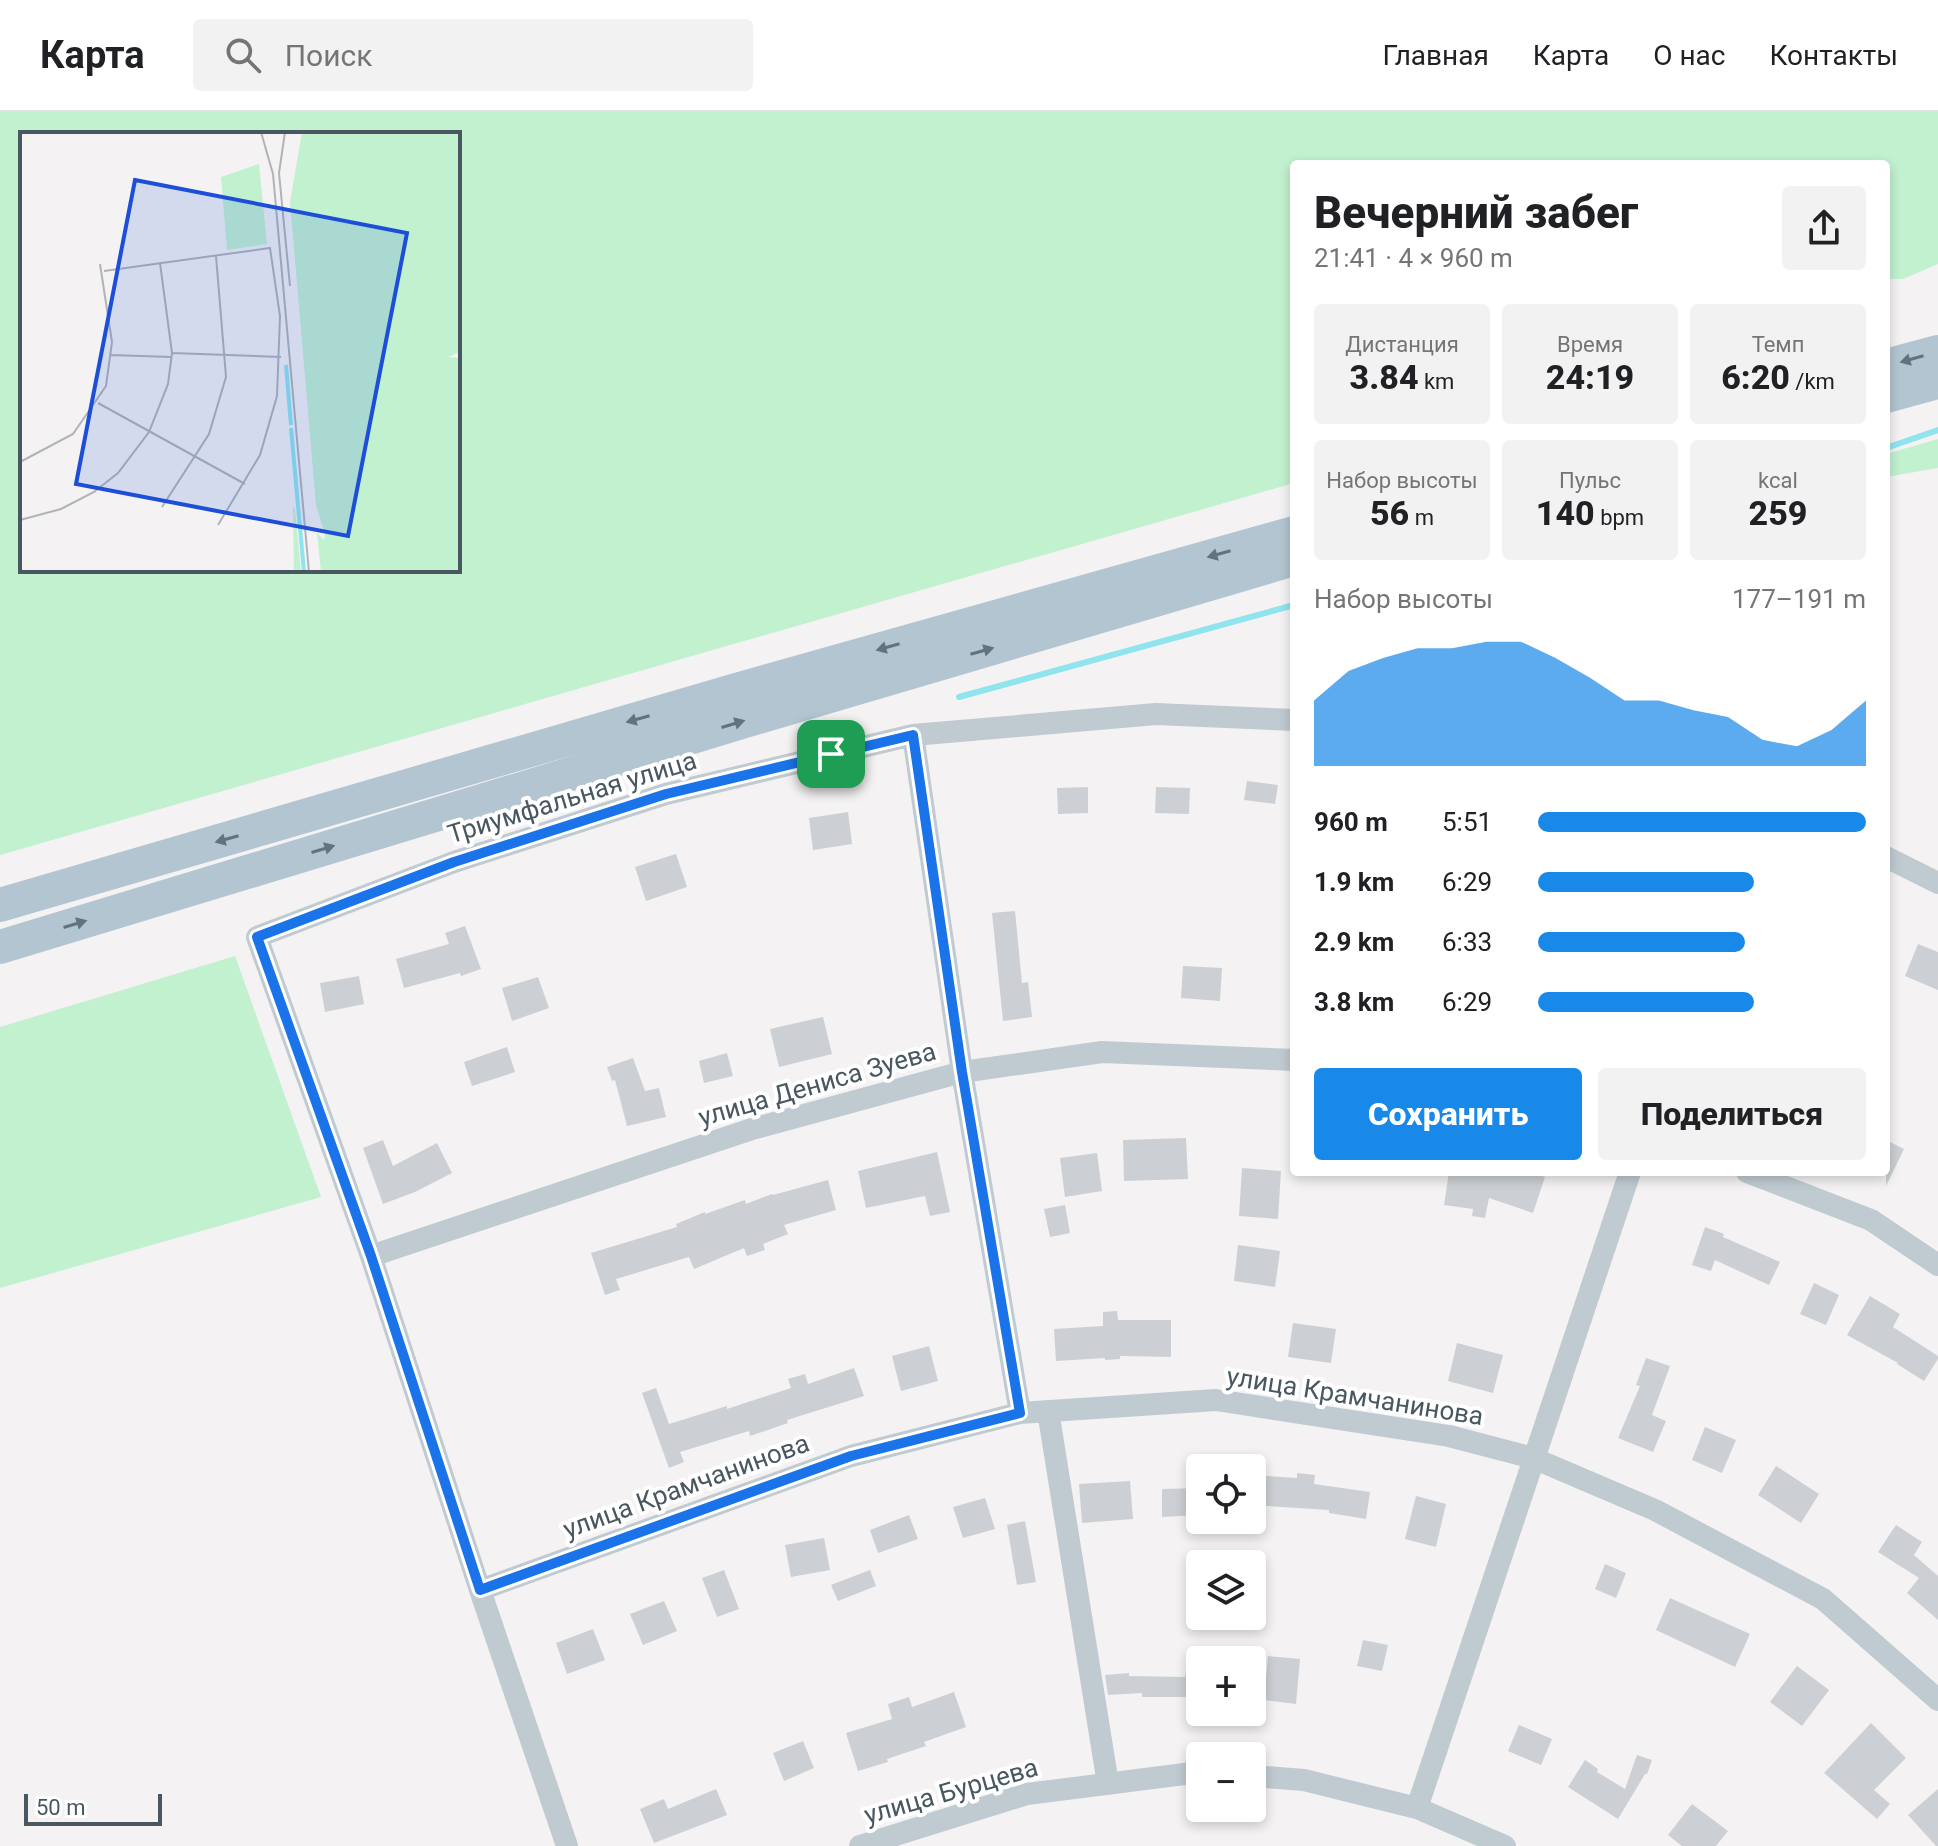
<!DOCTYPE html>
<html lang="ru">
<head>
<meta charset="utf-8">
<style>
	body { margin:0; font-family:Roboto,sans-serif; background:#f2f2f2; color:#202124; height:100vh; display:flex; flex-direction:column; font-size:30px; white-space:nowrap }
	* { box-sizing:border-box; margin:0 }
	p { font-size:26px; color:#757577 }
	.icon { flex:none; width:44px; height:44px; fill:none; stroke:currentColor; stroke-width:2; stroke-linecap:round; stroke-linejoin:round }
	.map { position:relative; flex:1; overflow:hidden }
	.panel { position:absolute; left:1290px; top:48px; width:600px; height:1016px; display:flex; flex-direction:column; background:#fff; border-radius:8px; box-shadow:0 4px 12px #0003 }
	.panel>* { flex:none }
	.fabs { position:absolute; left:1186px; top:1342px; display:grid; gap:16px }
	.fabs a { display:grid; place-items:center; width:80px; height:80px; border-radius:8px; background:#fff; box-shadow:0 4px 12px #0003; font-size:40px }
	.scale { position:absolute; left:24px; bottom:20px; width:138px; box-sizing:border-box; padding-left:8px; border:4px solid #495860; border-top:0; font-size:22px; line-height:28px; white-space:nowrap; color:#495860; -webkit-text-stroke:6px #fff; paint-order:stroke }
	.pin { position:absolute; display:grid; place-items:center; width:68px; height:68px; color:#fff; margin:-34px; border-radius:16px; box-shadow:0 4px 12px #0006 }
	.round { display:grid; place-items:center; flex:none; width:84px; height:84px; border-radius:8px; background:#f2f2f2 }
	.head { display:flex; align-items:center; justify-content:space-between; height:136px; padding:0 24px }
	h1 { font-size:44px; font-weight:800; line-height:60px }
	.figures { display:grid; grid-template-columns:repeat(3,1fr); gap:12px; height:136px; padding:8px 24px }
	.figures div { display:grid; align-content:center; border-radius:8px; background:#f2f2f2; text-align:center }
	.figures b { font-size:34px; font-weight:800 }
	.figures small { font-size:22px; font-weight:400 }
	.figures p { font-size:22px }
	.chart { height:224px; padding:16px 24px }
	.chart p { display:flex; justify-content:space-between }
	.chart svg { width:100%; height:144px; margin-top:8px; fill:#1888e9; opacity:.7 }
	.action { display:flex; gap:16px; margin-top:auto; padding:16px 24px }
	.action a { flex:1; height:92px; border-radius:8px; background:#1888e9; color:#fff; font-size:32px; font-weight:800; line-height:92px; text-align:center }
	.action a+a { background:#f2f2f2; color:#202124 }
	ul { padding:0 24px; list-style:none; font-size:26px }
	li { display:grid; grid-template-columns:128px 96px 1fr; align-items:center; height:60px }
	li i { height:20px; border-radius:10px; background:#1888e9 }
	header { display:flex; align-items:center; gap:48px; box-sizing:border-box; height:112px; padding:0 40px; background:#fff; border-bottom:2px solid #e0e0e0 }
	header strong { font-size:38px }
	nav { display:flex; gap:44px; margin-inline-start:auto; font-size:28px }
	.search { width:560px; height:72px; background:#f2f2f2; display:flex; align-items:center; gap:20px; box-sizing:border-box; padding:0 28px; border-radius:8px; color:#757577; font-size:30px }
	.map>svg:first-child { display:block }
	.green { fill:#c2f1cf; fill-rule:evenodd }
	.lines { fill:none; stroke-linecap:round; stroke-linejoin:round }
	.stream { stroke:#8fe4ee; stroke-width:6 }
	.building { fill:#ccd0d4 }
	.street { stroke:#c0cbd1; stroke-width:22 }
	.primary { stroke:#b2c5d1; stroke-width:34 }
	.oneway { fill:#63737c }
	.route-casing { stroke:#fff; stroke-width:16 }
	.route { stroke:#1a73e8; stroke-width:10 }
	.labels { text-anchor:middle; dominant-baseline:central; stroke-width:8; stroke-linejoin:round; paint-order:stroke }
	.street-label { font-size:26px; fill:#495860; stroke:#fff }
	.inset-river { fill:none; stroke:#8fe4ee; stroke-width:4 }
	.inset-road { fill:none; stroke:#b0b4b8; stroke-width:2 }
	.view { fill:#1d4ed8; fill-opacity:0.15; stroke:#1d4ed8; stroke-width:4 }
	.inset-edge { fill:none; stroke:#495860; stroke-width:4 }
</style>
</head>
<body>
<header>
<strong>Карта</strong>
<div class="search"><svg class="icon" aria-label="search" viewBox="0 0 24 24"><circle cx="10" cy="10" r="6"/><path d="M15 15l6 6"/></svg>Поиск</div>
<nav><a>Главная</a><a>Карта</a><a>О нас</a><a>Контакты</a></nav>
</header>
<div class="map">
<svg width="1938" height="1734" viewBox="0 0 1938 1734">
	<rect width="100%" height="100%" fill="#f4f2f3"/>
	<path class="green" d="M0 0H1938V152L1903 167H1886V52H1294V371L0 743ZM22 22H458V458H22Z
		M1938 327V356L1886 365V342Z
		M235 844 321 1085 0 1176V915Z"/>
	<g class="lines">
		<path class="stream" d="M1886 336 1938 318
			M959 585 1294 493"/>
	</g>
	<path class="building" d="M1247 669 1278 673 1275 692 1244 688Z
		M1088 675V701L1058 702 1057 676Z
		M1156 675 1190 676 1189 702 1155 701Z
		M848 700 852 732 813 738 809 706Z
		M676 742 687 775 646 789 635 755Z
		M1015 799 1022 871 1028 870 1032 905 1003 909 992 801Z
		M465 814 481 857 461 864 460 861 404 876 396 847 449 832 445 821Z
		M1918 832 1938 840V878L1905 864Z
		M1183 854 1222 856 1220 889 1181 886Z
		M359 864 364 892 325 900 320 871Z
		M538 865 549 896 512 909 502 876Z
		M823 905 832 942 779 955 770 917Z
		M507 935 515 960 472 974 464 950Z
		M727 941 733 964 704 971 699 949Z
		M633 946 645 979 659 976 666 1005 627 1014 615 968 612 969 607 955Z
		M1186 1026 1188 1067 1124 1069 1123 1028Z
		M383 1028 393 1054 437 1031 452 1061 415 1080 383 1092 363 1036Z
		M1886 1028 1904 1037 1886 1074Z
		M937 1040 950 1100 930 1104 925 1084 866 1096 858 1059Z
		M1097 1041 1102 1079 1065 1085 1060 1046Z
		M1242 1056 1281 1059 1278 1107 1239 1104Z
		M1449 1060H1530L1545 1065 1533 1101 1489 1086 1485 1106 1472 1104 1473 1097 1444 1093Z
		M828 1068 836 1098 784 1113 788 1122 763 1132 765 1138 747 1144 744 1136 694 1157 689 1145 616 1167 620 1178 605 1183 591 1141 677 1115 676 1112 705 1100V1102L745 1088 746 1092 772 1082 773 1083Z
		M1065 1093 1070 1121 1050 1125 1044 1097Z
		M1705 1115 1724 1122 1723 1125 1780 1150 1769 1173 1715 1148 1711 1159 1692 1153Z
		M1238 1133 1280 1139 1275 1175 1234 1169Z
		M1814 1171 1839 1183 1826 1213 1800 1202Z
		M1870 1184 1900 1202 1893 1215 1938 1244V1247L1924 1269 1897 1252 1898 1251 1847 1223Z
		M1117 1199 1118 1208H1171V1245L1120 1244V1247L1105 1248V1246L1056 1249 1054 1217 1103 1214V1200Z
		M1293 1211 1336 1217 1331 1251 1288 1245Z
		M1457 1231 1503 1243 1493 1281 1448 1269Z
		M929 1234 938 1269 901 1279 892 1244Z
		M1646 1246 1670 1254 1652 1303 1666 1309 1653 1340 1618 1326 1640 1274 1636 1273Z
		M854 1256 864 1284 787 1308 788 1311 750 1324 749 1319 680 1340 684 1350 669 1356 642 1281 656 1276 669 1312 727 1294V1297L791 1276 788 1267 805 1262 808 1272Z
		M1705 1315 1736 1328 1722 1361 1692 1348Z
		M1776 1354 1819 1382 1801 1411 1758 1383Z
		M1297 1361 1315 1363 1314 1372 1370 1380 1366 1407 1329 1401V1398L1252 1393V1363L1297 1366Z
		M1130 1369 1133 1407 1082 1411 1079 1372Z
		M1200 1376V1403L1162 1405V1377Z
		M1416 1384 1446 1392 1436 1435 1405 1427Z
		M985 1386 995 1417 963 1426 953 1395Z
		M909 1403 918 1427 878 1441 870 1418Z
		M1025 1409 1036 1470 1017 1473 1007 1413Z
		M1896 1413 1922 1430 1914 1443 1938 1464V1508L1907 1481 1919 1466 1878 1440Z
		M824 1426 830 1458 791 1465 785 1433Z
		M1605 1452 1626 1461 1616 1486 1595 1477Z
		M724 1458 739 1497 717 1505 702 1466Z
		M870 1458 876 1474 838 1489 831 1473Z
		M1670 1486 1750 1522 1735 1555 1656 1518Z
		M664 1489 677 1519 643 1533 630 1502Z
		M593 1517 605 1548 567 1562 556 1531Z
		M1363 1528 1388 1533 1382 1559 1357 1554Z
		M1268 1544 1300 1547 1296 1592 1264 1588Z
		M1797 1554 1829 1578 1802 1614 1770 1590Z
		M1129 1561V1564L1185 1565 1186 1561H1200V1585H1142V1581L1108 1583 1105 1563Z
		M954 1580 966 1615 924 1630 926 1634 887 1647 888 1650 858 1659 846 1621 892 1607 888 1592 909 1585 912 1595Z
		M1871 1611 1906 1646 1874 1678 1890 1692 1877 1707 1824 1661Z
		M1519 1613 1552 1627 1541 1653 1508 1639Z
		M803 1629 814 1656 784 1669 773 1641Z
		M1637 1643 1652 1648 1647 1662H1645L1618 1707 1568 1675 1585 1648 1598 1657 1597 1660 1625 1677Z
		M716 1677 727 1703 654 1731 640 1697 664 1687 668 1697Z
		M1938 1677V1734H1936L1908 1703Z
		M1692 1692 1728 1719 1716 1734H1682L1668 1723Z"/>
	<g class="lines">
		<path class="street" d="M913 623 962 960 1020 1301
			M1886 745 1938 771
			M1747 1060 1871 1108 1938 1153
			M371 1144 752 1017 962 960 1102 940 1294 948
			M1048 1299 1108 1672
			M480 1478 851 1344 1020 1301 1216 1288 1449 1324 1533 1346 1655 1398 1823 1487 1938 1588
			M1252 1664 1304 1668 1417 1696 1505 1734
			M1417 1696 1630 1060
			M567 1734 480 1478 371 1144 257 825 454 750 666 682 913 623 1156 602 1294 608
			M860 1734 1027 1682 1200 1660"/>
		<path class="primary" d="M1886 254 1938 240
			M1886 284 1938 270
			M0 793 736 578 1294 421
			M0 835 745 609 1294 447"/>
	</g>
	<defs><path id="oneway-solid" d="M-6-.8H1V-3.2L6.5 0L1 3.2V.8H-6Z" transform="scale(2)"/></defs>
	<g class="oneway">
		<use href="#oneway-solid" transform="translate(1912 247) rotate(164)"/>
		<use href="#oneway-solid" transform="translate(1219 442) rotate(164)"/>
		<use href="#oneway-solid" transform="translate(888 535) rotate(164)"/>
		<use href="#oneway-solid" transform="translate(982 539) rotate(-16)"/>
		<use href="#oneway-solid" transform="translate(638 607) rotate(164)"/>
		<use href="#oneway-solid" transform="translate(733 612) rotate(-17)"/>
		<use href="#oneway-solid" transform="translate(227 727) rotate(164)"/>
		<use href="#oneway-solid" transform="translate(323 737) rotate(-17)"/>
		<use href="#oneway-solid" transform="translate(75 812) rotate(-17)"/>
	</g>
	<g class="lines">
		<defs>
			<path id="route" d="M913 623 962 960 1020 1301 851 1344 480 1478 371 1144 257 825 454 750 666 682Z"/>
		</defs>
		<use href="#route" class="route-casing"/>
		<use href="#route" class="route"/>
	</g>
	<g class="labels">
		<g class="street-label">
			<text transform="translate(572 685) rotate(-17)">Триумфальная улица</text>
			<text transform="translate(817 972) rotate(-16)">улица Дениса Зуева</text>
			<text transform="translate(1355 1284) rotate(9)">улица Крамчанинова</text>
			<text transform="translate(686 1374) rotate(-20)">улица Крамчанинова</text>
			<text transform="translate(951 1679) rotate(-16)">улица Бурцева</text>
		</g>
	</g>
	<g transform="translate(20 20)">
		<rect width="440" height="440" fill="#f4f2f3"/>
		<path d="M282 0H440V220L428 225 440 226V440H301L297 401 304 408 305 403 296 373 270 70ZM239 32 247 112 207 118 201 45ZM273 374 275 378 281 440H274Z" fill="#c2f1cf"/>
		<path class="inset-river" d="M266 233 271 293M271 296 284 440"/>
		<path class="inset-road" d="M241 0 253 42 289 440M265 0 259 41 270 154M84 139 250 116 260 184 257 264 240 323 198 393M152 221 261 225M91 223 151 225M78 271 225 352M0 330 53 302 86 254 92 210 80 132M142 375 189 302 206 245 196 124M0 388 41 377 74 360 98 341 129 300 148 252 152 221 140 131"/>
		<path class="view" d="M115 48 387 101 328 404 56 352Z"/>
		<rect width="440" height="440" class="inset-edge"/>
	</g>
</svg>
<div class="fabs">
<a><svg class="icon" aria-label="locate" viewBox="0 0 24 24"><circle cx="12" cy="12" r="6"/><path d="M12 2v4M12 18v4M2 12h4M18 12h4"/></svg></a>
<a><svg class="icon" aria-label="layers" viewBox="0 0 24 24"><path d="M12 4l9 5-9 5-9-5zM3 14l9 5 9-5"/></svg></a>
<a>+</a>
<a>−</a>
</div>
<div class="scale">50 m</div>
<div class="pin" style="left:831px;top:642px;background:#1e9e55"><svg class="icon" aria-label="arrive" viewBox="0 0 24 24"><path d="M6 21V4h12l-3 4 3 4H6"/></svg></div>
<section class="panel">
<div class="head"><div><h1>Вечерний забег</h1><p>21:41 · 4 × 960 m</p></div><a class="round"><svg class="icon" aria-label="share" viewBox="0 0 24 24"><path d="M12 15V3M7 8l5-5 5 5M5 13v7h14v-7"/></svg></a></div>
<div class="figures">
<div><p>Дистанция</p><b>3.84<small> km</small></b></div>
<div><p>Время</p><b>24:19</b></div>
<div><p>Темп</p><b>6:20<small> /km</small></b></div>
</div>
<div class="figures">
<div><p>Набор высоты</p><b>56<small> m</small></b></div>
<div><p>Пульс</p><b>140<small> bpm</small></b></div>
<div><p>kcal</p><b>259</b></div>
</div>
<div class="chart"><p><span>Набор высоты</span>177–191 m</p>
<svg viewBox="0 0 160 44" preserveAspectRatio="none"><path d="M0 44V24L10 15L20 11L30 8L40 8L50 6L60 6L70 11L80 17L90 24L100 24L110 27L120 29L130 36L140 38L150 33L160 24V44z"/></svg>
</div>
<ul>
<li><b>960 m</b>5:51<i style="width:100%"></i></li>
<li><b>1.9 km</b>6:29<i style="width:66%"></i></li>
<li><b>2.9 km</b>6:33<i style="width:63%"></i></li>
<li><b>3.8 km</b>6:29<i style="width:66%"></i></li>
</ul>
<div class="action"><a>Сохранить</a><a>Поделиться</a></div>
</section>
</div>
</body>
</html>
